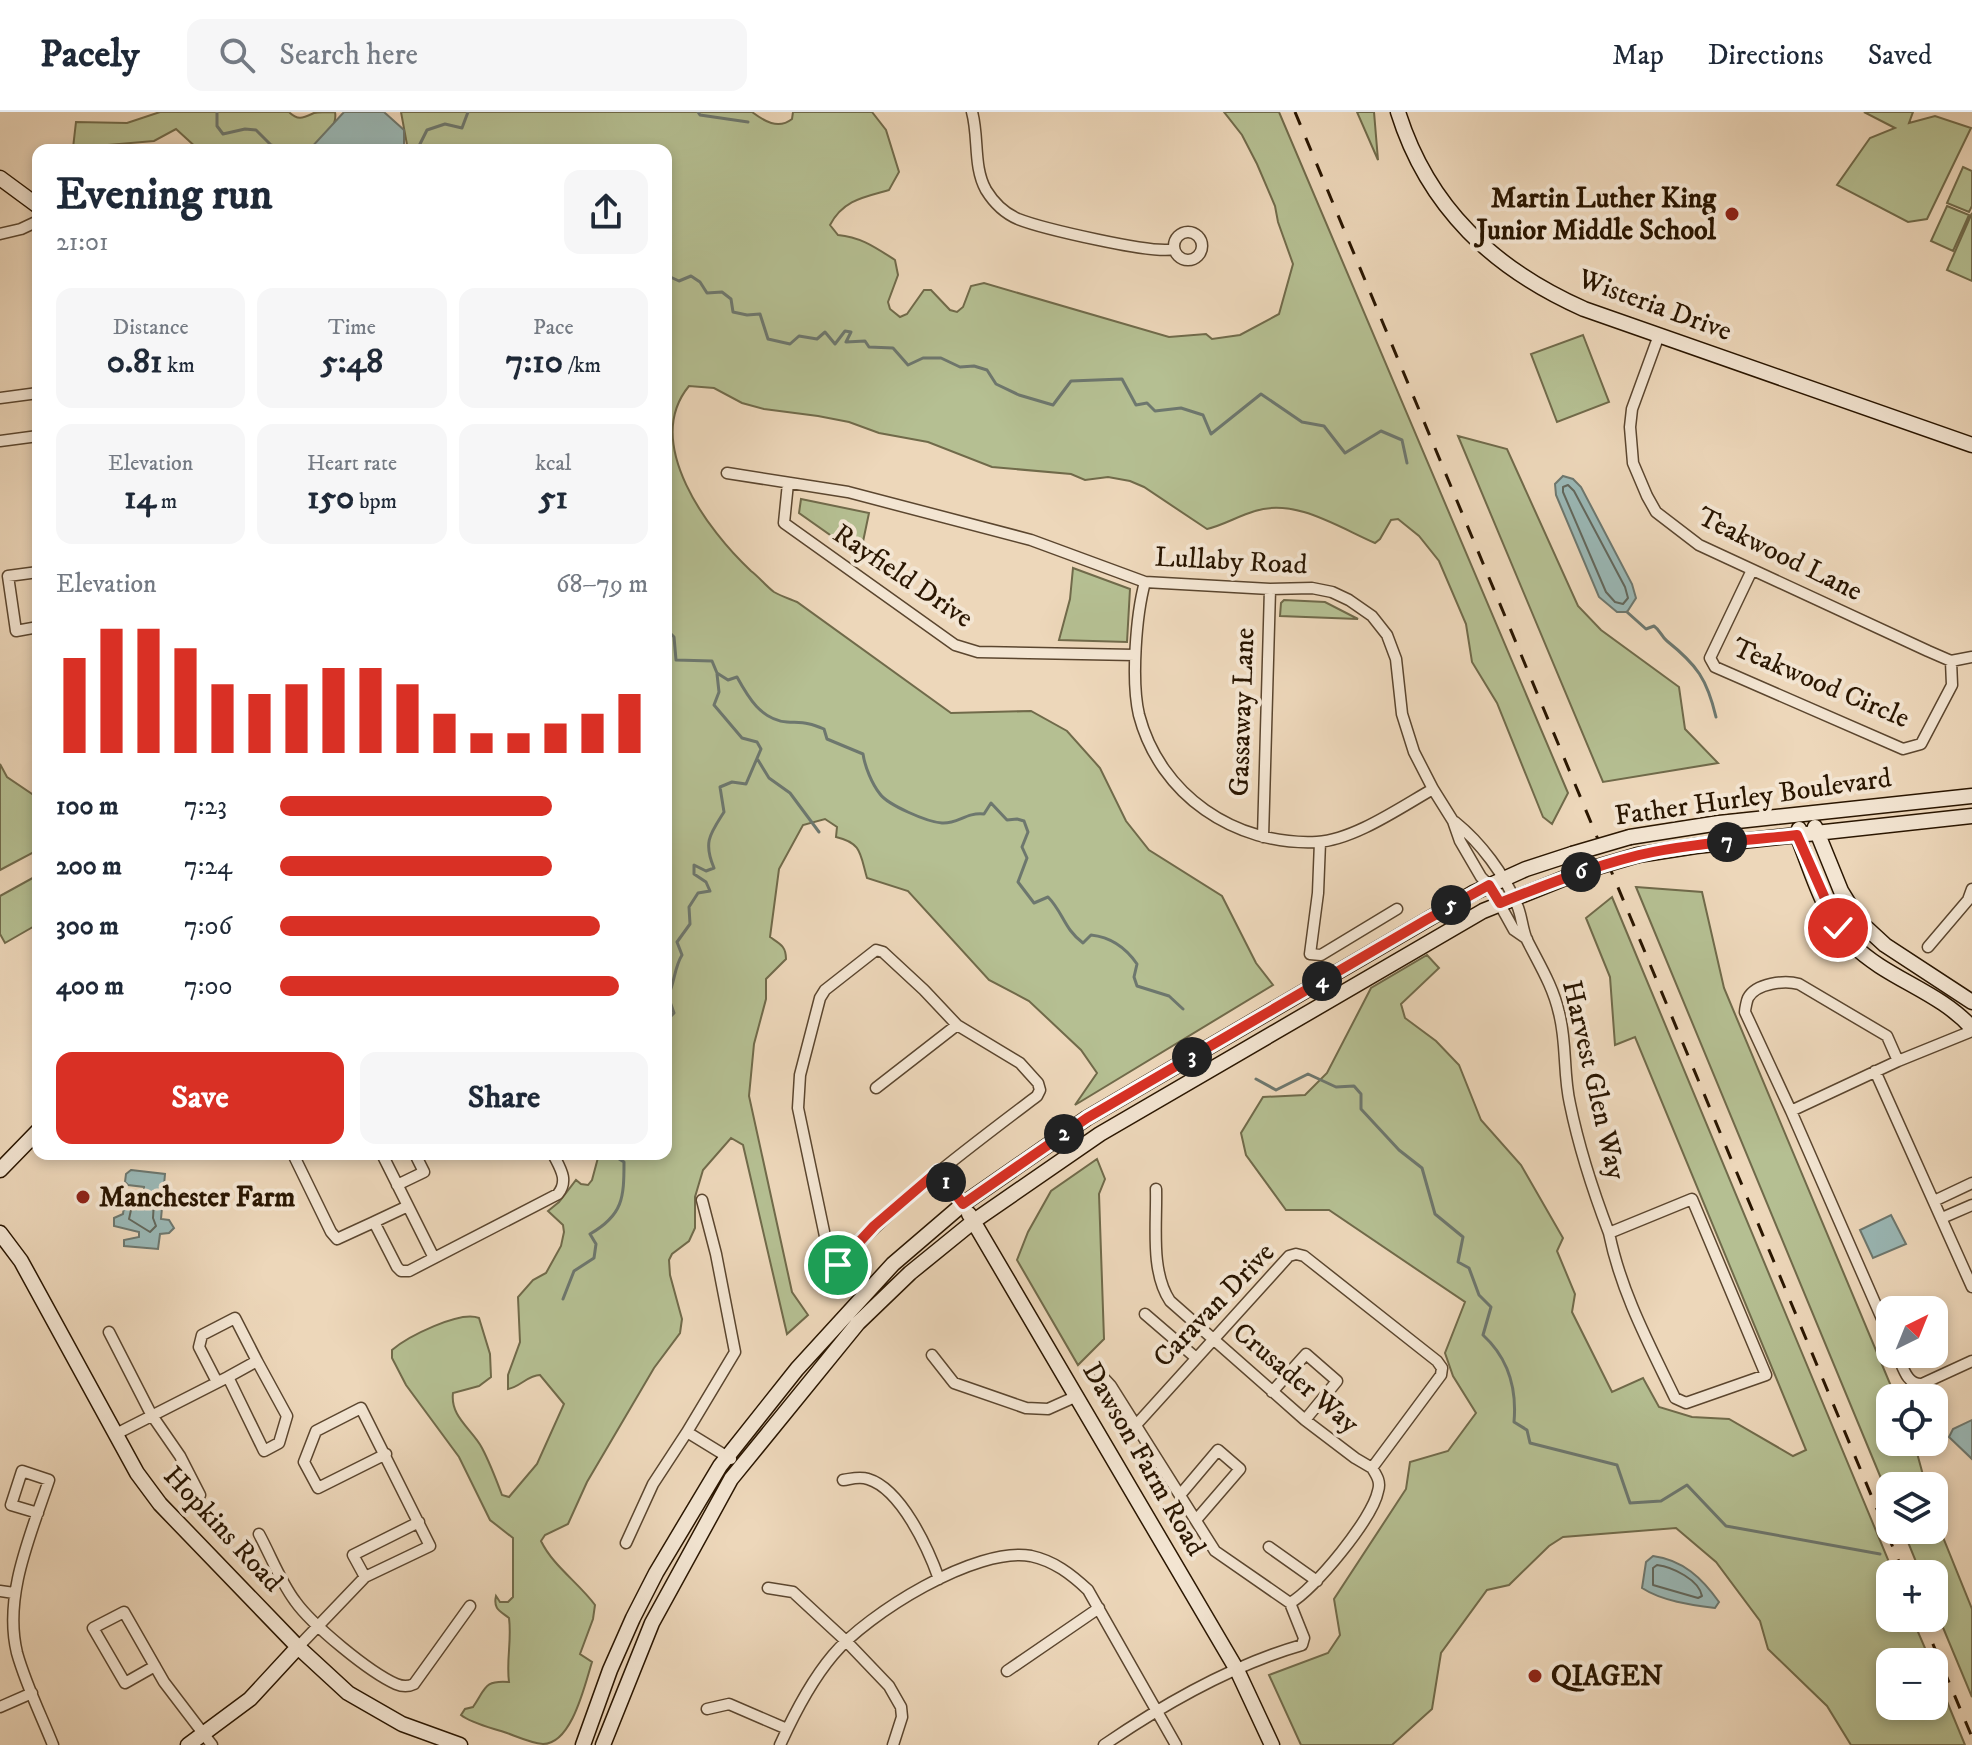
<!DOCTYPE html>
<html lang="en">
<head>
<meta charset="utf-8">
<style>
	body { margin:0; font-family:"IM FELL DW Pica",serif; background:#f6f6f7; color:#1f2937; height:100vh; display:flex; flex-direction:column; font-size:30px; white-space:nowrap }
	* { box-sizing:border-box; margin:0 }
	p { font-size:26px; color:#747a83 }
	.icon { flex:none; width:44px; height:44px; fill:none; stroke:currentColor; stroke-width:2; stroke-linecap:round; stroke-linejoin:round }
	.map { position:relative; flex:1; overflow:hidden }
	.side { position:absolute; left:32px; top:32px; width:640px; height:1016px; display:flex; flex-direction:column; background:#fff; border-radius:16px; box-shadow:0 4px 12px #0003 }
	.side>* { flex:none }
	.needle { width:52px; rotate:43deg }
	.tools { position:absolute; left:1876px; top:1184px; display:grid; gap:16px }
	.tools a { display:grid; place-items:center; width:72px; height:72px; border-radius:16px; background:#fff; box-shadow:0 4px 12px #0003; font-size:40px }
	.pin { position:absolute; display:grid; place-items:center; width:68px; height:68px; color:#fff; margin:-34px; border:4px solid #fff; border-radius:50%; box-shadow:0 2px 8px #0007 }
	.km { position:absolute; width:40px; height:40px; margin:-20px; border-radius:50%; background:#222; color:#fff; font-size:22px; line-height:40px; text-align:center }
	.round { display:grid; place-items:center; flex:none; width:84px; height:84px; border-radius:16px; background:#f6f6f7 }
	.overview { display:flex; align-items:center; justify-content:space-between; height:136px; padding:0 24px }
	h1 { font-size:44px; font-weight:800; line-height:60px }
	.metrics { display:grid; grid-template-columns:repeat(3,1fr); gap:12px; height:136px; padding:8px 24px }
	.metrics div { display:grid; align-content:center; border-radius:16px; background:#f6f6f7; text-align:center }
	.metrics b { font-size:34px; font-weight:800 }
	.metrics small { font-size:22px; font-weight:400 }
	.metrics p { font-size:22px }
	.chart { height:224px; padding:16px 24px }
	.chart p { display:flex; justify-content:space-between }
	.chart svg { width:100%; height:144px; margin-top:8px; stroke:#d93025; stroke-width:6 }
	.primary-button { display:flex; gap:16px; margin-top:auto; padding:16px 24px }
	.primary-button a { flex:1; height:92px; border-radius:16px; background:#d93025; color:#fff; font-size:32px; font-weight:800; line-height:92px; text-align:center }
	.primary-button a+a { background:#f6f6f7; color:#1f2937 }
	ul { padding:0 24px; list-style:none; font-size:26px }
	li { display:grid; grid-template-columns:128px 96px 1fr; align-items:center; height:60px }
	li i { height:20px; border-radius:10px; background:#d93025 }
	header { display:flex; align-items:center; gap:48px; box-sizing:border-box; height:112px; padding:0 40px; background:#fff; border-bottom:2px solid #e0e1e3 }
	header strong { font-size:38px }
	nav { display:flex; gap:44px; margin-inline-start:auto; font-size:28px }
	.search { width:560px; height:72px; background:#f6f6f7; display:flex; align-items:center; gap:20px; box-sizing:border-box; padding:0 28px; border-radius:16px; color:#747a83; font-size:30px }
	.map>svg:first-child { display:block }
	.green { fill:#b5bf92; stroke:#706a4a; stroke-width:2 }
	.water { fill:#9ab8b6; stroke:#6d776e; stroke-width:2 }
	.lines { fill:none; stroke-linecap:round; stroke-linejoin:round }
	.shore { stroke:#62675c; stroke-width:2 }
	.stream { stroke:#6d776e; stroke-width:3 }
	.street-casing { stroke:#5b462f; stroke-width:13 }
	.secondary-casing { stroke:#2a1601; stroke-width:17 }
	.street { stroke:#f3e5d2; stroke-width:10 }
	.secondary { stroke:#f3e5d2; stroke-width:14 }
	.rail { stroke:#2a1601; stroke-width:3; stroke-dasharray:14 14; stroke-linecap:butt }
	.secondary-bridge-casing { stroke:#2a1601; stroke-width:17; stroke-linecap:butt }
	.secondary-bridge { stroke:#f3e5d2; stroke-width:14 }
	.route-casing { stroke:#fff; stroke-width:16 }
	.route { stroke:#d93025; stroke-width:10 }
	.poi-dot { fill:#8f2418; stroke:#f3e5d2; stroke-width:3 }
	.labels { text-anchor:middle; dominant-baseline:central; stroke-width:8; stroke-linejoin:round; paint-order:stroke }
	.poi-label { font-size:28px; font-weight:bold; fill:#2a1601; stroke:#f3e5d2; text-anchor:start }
	.street-label { font-size:28px; fill:#2a1601; stroke:#f3e5d2 }
</style>
</head>
<body>
<header>
<strong>Pacely</strong>
<div class="search"><svg class="icon" aria-label="search" viewBox="0 0 24 24"><circle cx="10" cy="10" r="6"/><path d="M15 15l6 6"/></svg>Search here</div>
<nav><a>Map</a><a>Directions</a><a>Saved</a></nav>
</header>
<div class="map">
<svg width="1972" height="1633" viewBox="0 0 1972 1633">
	<rect width="100%" height="100%" fill="#edd7ba"/>
	<filter id="stains"><feTurbulence type="fractalNoise" baseFrequency=".0025" numOctaves="4"/><feColorMatrix values="0 0 0 0 .2 0 0 0 0 .09 0 0 0 0 .02 0 0 0 .5 -.17"/></filter>
	<radialGradient id="worn" r=".72"><stop offset=".6" stop-color="#630" stop-opacity="0"/><stop offset="1" stop-color="#630" stop-opacity=".3"/></radialGradient>
	<path class="green" d="M160 0H289C298 9 303 6 314 1 320 0 328 0 335 0 338 16 322 27 312 38H199L176 17 154 29 73 36 76 10 127 11Z
		M401 0H752C764 9 778 18 792 7L793 0H872L886 18 899 60 889 78C864 85 843 88 830 113L838 123C861 125 876 136 895 148L898 163 888 190 890 197 900 205 907 202 924 178H931L950 198 957 200 963 195 971 174 984 171 1169 225 1206 222 1212 227 1240 223 1279 202 1293 152 1278 110 1275 94 1257 52 1242 23 1224 0H1279L1568 681 1552 712 1543 705 1497 591 1472 550 1466 512 1439 449 1419 424 1398 407 1391 408 1380 427 1375 431C1338 415 1295 386 1255 399 1238 404 1224 413 1207 417L1144 375 1130 369 1108 365 1085 368 1071 362 992 355 928 330 879 321 849 310 818 304 764 297 742 291 714 276 689 274C642 331 708 419 751 459 759 465 766 474 774 480 781 484 790 487 797 490L951 601 1031 599 1067 619 1100 656 1126 709 1149 738 1222 784 1256 851 1273 873 1075 993 1097 961 1081 938 1029 889 989 868 908 779 867 766C860 742 862 731 836 725L837 715 825 707 803 713 779 757 770 825C780 832 786 834 786 847L766 867V887L754 932 749 984 792 1180 808 1203 787 1222 743 1033 731 1026 703 1058 695 1085V1116L689 1129 672 1142 669 1148 670 1163 682 1207 680 1221 654 1256 587 1370 568 1412 545 1423 541 1429C553 1454 579 1471 595 1493L593 1507 580 1542 592 1550C585 1572 572 1632 543 1632 531 1631 518 1625 507 1621 493 1616 472 1612 461 1603L465 1597 473 1595C486 1576 484 1568 509 1570 506 1548 512 1529 509 1506 500 1499 493 1497 496 1484L500 1490H508L513 1485V1426L490 1408 459 1345 406 1273 392 1246V1238C407 1225 460 1198 479 1206L490 1242 491 1265 479 1274 453 1281C450 1305 472 1317 482 1336 490 1351 496 1367 502 1383L509 1385 537 1352 564 1292 540 1263C528 1263 520 1275 508 1277V1263L520 1230 518 1185 533 1168 546 1161 561 1134 564 1120 563 1113 548 1099 559 1090 576 1068 581 1072 588 1073 592 1068 599 1042H666V38H408Z
		M1357 0H1374L1378 48Z
		M1864 0H1913L1909 11 1935 4 1971 16 1927 107 1908 110 1837 73 1870 26 1895 16Z
		M1963 55 1972 59V94L1969 100 1947 91Z
		M1947 94 1969 103 1953 139 1931 129Z
		M1972 101V169L1947 158Z
		M1583 223 1609 290 1557 310 1531 242Z
		M1458 324 1507 337 1578 494 1601 518 1679 575 1685 617 1718 651 1603 670Z
		M801 387 869 401 860 444 799 401Z
		M1073 456 1130 477 1127 530 1059 528 1070 487Z
		M1284 488 1325 490 1358 507 1280 504 1281 491Z
		M0 652 7 665 38 686V738L0 758Z
		M38 763V812L5 831 0 822V784Z
		M1636 775 1702 780 1724 876 1896 1286H1890V1330H1914L1926 1374H1890V1388Z
		M1612 785 1894 1462H1890V1506H1912L1931 1550H1890V1594H1934V1558L1965 1633H1851L1827 1594 1768 1537 1760 1509 1716 1450 1676 1416 1563 1425 1549 1434 1509 1473 1487 1478 1441 1541 1432 1597 1392 1633H1301L1269 1563 1328 1541 1340 1523 1334 1487 1406 1377 1410 1350 1448 1339 1476 1301 1453 1264 1445 1241 1465 1190 1329 1098H1286L1246 1043 1241 1021 1263 985 1305 983 1327 961 1371 876 1427 843 1439 856 1401 892 1405 906 1436 929 1459 953 1481 1008 1521 1053 1563 1126 1557 1139 1575 1182 1572 1200 1612 1280 1643 1266 1659 1295 1692 1305 1729 1307 1793 1344 1806 1338 1635 925 1615 933 1610 865 1586 806Z
		M1097 1047 1105 1067 1099 1082 1104 1227 1078 1253 1017 1148 1028 1120 1051 1079Z
		M1934 1403 1972 1497V1585L1934 1494V1462H1921L1903 1418H1934Z"/>
	<path class="water" d="M344 0H384L404 18V38H309Z
		M1563 364 1573 367 1581 375 1632 472 1636 486 1627 500H1617L1599 485 1556 383 1555 372Z
		M131 1058 165 1062 161 1107 169 1108 174 1116 169 1121 160 1122 158 1137 124 1134V1128L139 1125V1120L114 1114V1106L123 1102 126 1079 144 1080V1075L128 1073 125 1070 126 1062Z
		M1891 1103 1906 1132 1873 1146 1860 1118Z
		M1972 1308V1347L1949 1325 1953 1317Z
		M1653 1444C1683 1448 1702 1466 1719 1490L1715 1496C1691 1493 1662 1489 1642 1476L1646 1450Z"/>
	<g class="lines">
		<path class="shore" d="M1568 373 1574 379 1625 475 1628 486 1623 492 1615 490 1606 480 1563 380V375Z
			M150 1085 154 1089 153 1106 156 1114 150 1120 129 1107 133 1089Z
			M1657 1453C1673 1455 1699 1468 1702 1484L1698 1486 1653 1473V1456Z"/>
		<path class="stream" d="M217 0V14L223 22 245 17 256 18 271 33 286 38
			M698 0 700 3 748 10
			M404 37 408 38
			M417 38 427 18 445 12 462 16 468 0
			M666 163 679 169 691 164 700 170 707 181 722 180 731 187 733 200 747 203 760 202 768 227 790 232 799 224 817 227 825 220 835 232 845 219 851 220 846 230 865 229 869 235 893 236 908 253 923 246H941L960 255 974 254 987 258 996 272 1019 283 1053 293 1071 269 1122 267 1136 293 1147 291 1155 299 1181 296 1203 303 1211 322 1261 282 1302 310 1324 314 1345 341 1381 319 1402 328 1407 351
			M1627 500 1646 517 1654 514C1661 519 1661 524 1667 529 1697 553 1707 567 1716 605
			M666 517 674 525 676 548 712 549 717 561 728 568 737 565C748 585 761 608 787 610 804 611 808 610 824 617L827 627 863 642C865 655 872 672 880 682 888 693 927 710 942 711 958 712 966 700 984 702L991 691 1007 708 1017 707 1024 709 1028 720 1022 735 1027 746 1018 770 1034 791 1048 785C1063 800 1064 817 1083 831L1091 823C1110 825 1126 836 1137 852L1134 865 1137 874 1169 884 1183 897
			M758 648 769 666 790 681 819 720
			M666 909 674 901 668 884C675 870 674 856 682 843L677 830 690 812 689 795 698 781 710 779 706 770 694 762V753L706 759 714 756C703 730 710 722 724 700L720 675 732 670 746 672 761 637 757 630 742 626 714 593 719 580 717 562
			M1256 967 1276 978 1308 962 1336 975 1354 974 1361 982V997L1399 1038 1422 1056 1435 1102 1463 1125 1458 1150 1469 1156 1479 1183 1491 1195 1483 1223C1508 1246 1517 1276 1514 1310L1527 1318 1530 1331 1617 1353 1630 1391 1661 1389 1687 1373 1726 1414 1880 1442
			M563 1187 574 1159 594 1146 596 1132 590 1122C623 1103 624 1086 624 1050L611 1042"/>
		<defs>
			<path id="street" d="M972 0C979 25 973 55 986 78 994 91 1004 101 1018 107 1041 116 1154 143 1174 137
				M1174 134a14 14 0 1 1 28 0a14 14 0 1 1-28 0Z
				M0 122 21 117 38 109
				M1659 223 1632 297 1630 315 1633 351 1647 384 1656 400 1699 433 1928 539 1951 549 1972 545
				M0 286 38 281
				M0 329 38 324
				M727 361 848 380 1031 428 1145 470 1270 477 1312 476 1332 480 1349 488 1372 504 1387 523 1396 547 1402 602 1414 640 1433 677 1453 709 1460 729 1481 765 1489 773 1514 818 1527 827
				M788 371 784 411 955 533 978 540 1135 543
				M1752 458 1710 546 1715 555 1903 637 1921 632 1952 573 1951 549
				M38 460 8 464 16 519 38 515
				M1145 470C1136 503 1131 569 1139 603 1160 683 1235 734 1317 730 1354 728 1401 695 1433 677
				M1455 710C1481 731 1504 762 1517 793 1522 804 1522 817 1527 828 1539 852 1553 874 1559 901 1567 931 1563 962 1570 992 1579 1036 1593 1079 1609 1121
				M1263 725 1270 477
				M1320 730 1318 781 1310 842 1321 843 1397 797
				M1928 835 1968 788 1972 777
				M876 838 883 840 924 878 957 913 1020 951 1038 971 1040 978 1037 984C967 1037 898 1088 838 1153L833 1154 830 1148 798 996 800 963 820 886 825 878Z
				M1875 959 1972 1175
				M876 976 957 913
				M1791 999 1745 900C1745 897 1747 888 1748 886 1756 871 1785 868 1799 872L1887 924 1898 949
				M293 1042 331 1120 337 1127 374 1110 397 1155 401 1159H409L558 1082C569 1068 560 1056 553 1042
				M382 1042 434 1146
				M938 1059 963 1092
				M397 1073 424 1060 415 1042
				M1156 1077C1157 1112 1150 1159 1170 1189L1305 1308 1355 1346 1372 1356
				M1692 1087 1766 1263 1686 1291 1675 1286C1649 1232 1621 1180 1609 1121Z
				M702 1088 716 1142 735 1240 687 1320 731 1347
				M1934 1089 1972 1071
				M1942 1106 1972 1093
				M374 1110 408 1094
				M1145 1202 1195 1245
				M109 1220 151 1302 180 1344 200 1383
				M1890 1225 1791 999 1898 949 1972 919
				M1897 1242C1903 1254 1906 1273 1922 1272L1972 1249
				M932 1243 954 1271 1026 1296 1048 1297 1077 1284
				M1100 1262 1111 1274 1215 1439 1290 1491C1314 1478 1373 1406 1378 1379 1381 1370 1377 1364 1372 1356L1441 1263 1442 1256 1437 1249 1304 1144 1296 1142 1289 1144 1136 1313
				M217 1270 199 1235 202 1223 235 1206 257 1249
				M1272 1280 1306 1242 1337 1269 1305 1308
				M116 1322 228 1265 264 1339 279 1331 287 1304 257 1249 228 1265
				M843 1368C851 1367 859 1364 868 1367 901 1377 928 1436 939 1467
				M1180 1383 1218 1338 1240 1357 1196 1408
				M38 1401 11 1393 22 1359 49 1368C31 1422 3 1484 17 1541 26 1573 41 1603 53 1633
				M259 1422C271 1444 280 1469 295 1489 312 1513 369 1560 396 1572 403 1575 408 1575 414 1572L470 1494
				M626 1431 653 1372 687 1320
				M1269 1435 1317 1469
				M365 1465 353 1443 419 1410
				M768 1476 793 1480 846 1529 889 1574 901 1595 902 1605 893 1633
				M0 1479 14 1481
				M298 1535 365 1465 430 1434 361 1296 316 1319 304 1350 318 1376 386 1342
				M155 1554 125 1571 93 1516 124 1500 164 1570 212 1633
				M1007 1559 1099 1496
				M0 1595 32 1581
				M707 1597 729 1592 787 1617
				M780 1633C794 1602 811 1569 833 1543 867 1502 976 1434 1031 1444 1054 1449 1071 1462 1088 1478L1176 1633
				M1104 1633C1164 1592 1232 1553 1302 1533L1304 1526 1290 1491"/>
			<path id="secondary" d="M1398 0C1428 96 1494 157 1584 197L1972 333
				M0 66 38 94
				M1815 715 1841 779 1860 810 1885 833 1972 890
				M1799 717 1797 723C1812 759 1823 804 1852 832 1887 867 1939 879 1972 916
				M1630 725 1719 711 1972 684
				M1638 743 1696 734 1972 704
				M0 1058 38 1019
				M969 1102 1237 1558 1272 1633
				M0 1121 21 1149 137 1361 160 1392 298 1535 348 1581 402 1612 460 1633
				M188 1633 250 1587 298 1535
				M583 1633 610 1558 633 1506 656 1461 720 1354 797 1257 893 1152 963 1092 1087 1006 1473 781 1526 757 1572 742
				M603 1633 652 1511 731 1367 858 1211 910 1161 974 1109 1100 1022 1483 799 1580 760"/>
		</defs>
		<use href="#street" class="street-casing"/>
		<use href="#secondary" class="secondary-casing"/>
		<use href="#street" class="street"/>
		<use href="#secondary" class="secondary"/>
		<path class="rail" d="M1295 0 1904 1462
			M1922 1506 1972 1625"/>
		<defs>
			<path id="secondary-bridge" d="M1572 742 1630 725
				M1580 760 1638 743"/>
		</defs>
		<use href="#secondary-bridge" class="secondary-bridge-casing"/>
		<use href="#secondary-bridge" class="secondary-bridge"/>
	</g>
	<g class="lines">
		<defs>
			<path id="route" d="M838 1153 874 1114 938 1059 963 1092 1087 1006 1426 808 1489 773 1500 791C1545 773 1591 755 1639 743 1691 731 1745 729 1797 723L1838 816"/>
		</defs>
		<use href="#route" class="route-casing"/>
		<use href="#route" class="route"/>
	</g>
	<g class="poi-dot">
		<circle cx="1732" cy="102" r="8"/>
		<circle cx="83" cy="1085" r="8"/>
		<circle cx="1535" cy="1564" r="8"/>
	</g>
	<g class="labels">
		<g class="poi-label">
			<text x="1716" y="86" text-anchor="end">Martin Luther King<tspan x="1716" dy="32">Junior Middle School</tspan></text>
			<text x="99" y="1085">Manchester Farm</text>
			<text x="1551" y="1564">QIAGEN</text>
		</g>
		<g class="street-label">
			<text transform="translate(1655 193) rotate(20)">Wisteria Drive</text>
			<text transform="translate(1780 442) rotate(26)">Teakwood Lane</text>
			<text transform="translate(1231 449) rotate(3)">Lullaby Road</text>
			<text transform="translate(903 464) rotate(34)">Rayfield Drive</text>
			<text transform="translate(1821 571) rotate(23)">Teakwood Circle</text>
			<text transform="translate(1242 600) rotate(-88)">Gassaway Lane</text>
			<text transform="translate(1753 685) rotate(-8)">Father Hurley Boulevard</text>
			<text transform="translate(1594 968) rotate(77)">Harvest Glen Way</text>
			<text transform="translate(1214 1193) rotate(-46)">Caravan Drive</text>
			<text transform="translate(1296 1266) rotate(40)">Crusader Way</text>
			<text transform="translate(1144 1347) rotate(60)">Dawson Farm Road</text>
			<text transform="translate(223 1417) rotate(47)">Hopkins Road</text>
		</g>
	</g>
	<rect width="100%" height="100%" filter="url(#stains)"/>
	<rect width="100%" height="100%" fill="url(#worn)"/>
</svg>
<div class="tools">
<a><svg class="needle" viewBox="-14 -14 28 28"><path d="M0-13l5 13h-10z" fill="#e53935"/><path d="M0 13l5-13h-10z" fill="#747a83"/></svg></a>
<a><svg class="icon" aria-label="locate" viewBox="0 0 24 24"><circle cx="12" cy="12" r="6"/><path d="M12 2v4M12 18v4M2 12h4M18 12h4"/></svg></a>
<a><svg class="icon" aria-label="layers" viewBox="0 0 24 24"><path d="M12 4l9 5-9 5-9-5zM3 14l9 5 9-5"/></svg></a>
<a>+</a>
<a>−</a>
</div>
<div class="pin" style="left:838px;top:1153px;background:#1e9e55"><svg class="icon" aria-label="arrive" viewBox="0 0 24 24"><path d="M6 21V4h12l-3 4 3 4H6"/></svg></div>
<div class="pin" style="left:1838px;top:816px;background:#d93025"><svg class="icon" aria-label="check" viewBox="0 0 24 24"><path d="M5 12l5 5 9-10"/></svg></div>
<b class="km" style="left:946px;top:1070px">1</b>
<b class="km" style="left:1064px;top:1022px">2</b>
<b class="km" style="left:1192px;top:945px">3</b>
<b class="km" style="left:1322px;top:869px">4</b>
<b class="km" style="left:1451px;top:793px">5</b>
<b class="km" style="left:1581px;top:760px">6</b>
<b class="km" style="left:1727px;top:730px">7</b>
<section class="side">
<div class="overview"><div><h1>Evening run</h1><p>21:01</p></div><a class="round"><svg class="icon" aria-label="share" viewBox="0 0 24 24"><path d="M12 15V3M7 8l5-5 5 5M5 13v7h14v-7"/></svg></a></div>
<div class="metrics">
<div><p>Distance</p><b>0.81<small> km</small></b></div>
<div><p>Time</p><b>5:48</b></div>
<div><p>Pace</p><b>7:10<small> /km</small></b></div>
</div>
<div class="metrics">
<div><p>Elevation</p><b>14<small> m</small></b></div>
<div><p>Heart rate</p><b>150<small> bpm</small></b></div>
<div><p>kcal</p><b>51</b></div>
</div>
<div class="chart"><p><span>Elevation</span>68–79 m</p>
<svg viewBox="0 0 160 44" preserveAspectRatio="none"><path d="M5 44V15M15 44V6M25 44V6M35 44V12M45 44V23M55 44V26M65 44V23M75 44V18M85 44V18M95 44V23M105 44V32M115 44V38M125 44V38M135 44V35M145 44V32M155 44V26"/></svg>
</div>
<ul>
<li><b>100 m</b>7:23<i style="width:74%"></i></li>
<li><b>200 m</b>7:24<i style="width:74%"></i></li>
<li><b>300 m</b>7:06<i style="width:87%"></i></li>
<li><b>400 m</b>7:00<i style="width:92%"></i></li>
</ul>
<div class="primary-button"><a>Save</a><a>Share</a></div>
</section>
</div>
</body>
</html>
